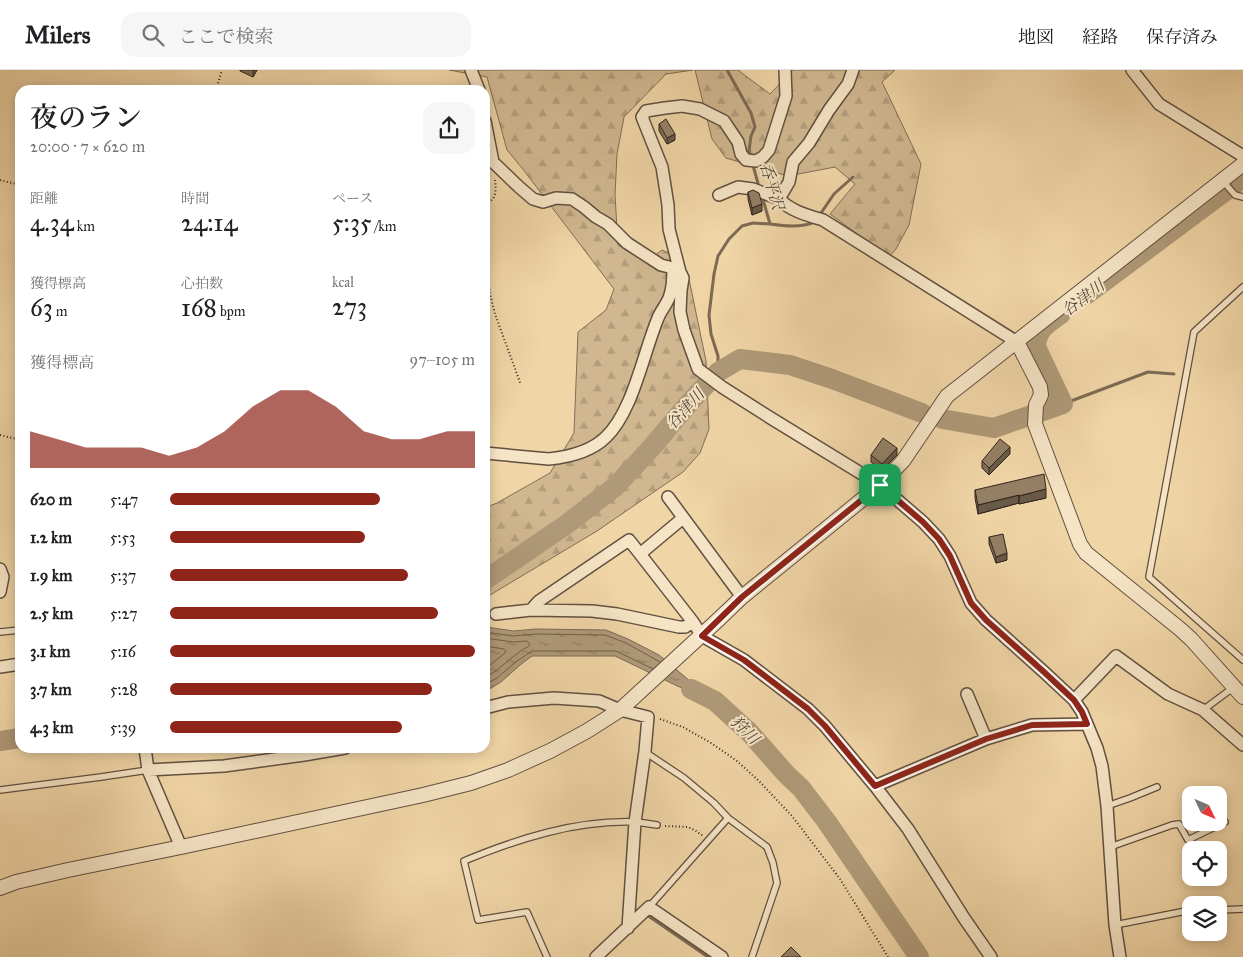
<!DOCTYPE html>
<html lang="ja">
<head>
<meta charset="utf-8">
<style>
	body { margin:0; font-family:"IM FELL Great Primer","Noto Serif JP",serif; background:#f6f6f6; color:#202124; height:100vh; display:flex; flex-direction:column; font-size:19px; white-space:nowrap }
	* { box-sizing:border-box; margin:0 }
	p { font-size:16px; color:#757577 }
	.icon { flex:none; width:28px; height:28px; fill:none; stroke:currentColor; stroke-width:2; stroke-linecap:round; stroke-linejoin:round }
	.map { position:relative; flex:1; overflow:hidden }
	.sheet { position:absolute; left:15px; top:15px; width:475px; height:668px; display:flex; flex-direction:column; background:#fff; border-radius:15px; box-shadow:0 2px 12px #0003 }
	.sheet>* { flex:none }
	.needle { width:32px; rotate:134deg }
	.fabs { position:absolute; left:1182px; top:716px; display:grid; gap:10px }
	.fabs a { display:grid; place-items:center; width:45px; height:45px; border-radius:10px; background:#fff; box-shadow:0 2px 12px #0003; font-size:25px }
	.pin { position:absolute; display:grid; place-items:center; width:42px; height:42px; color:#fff; margin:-21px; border-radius:10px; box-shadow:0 2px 8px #0006 }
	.round { display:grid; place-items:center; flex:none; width:52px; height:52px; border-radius:15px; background:#f6f6f6 }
	.summary { display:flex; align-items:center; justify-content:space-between; height:85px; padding:0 15px }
	h1 { font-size:28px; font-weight:600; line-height:38px }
	.stats { display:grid; grid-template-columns:repeat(3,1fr); gap:8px; height:85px; padding:5px 15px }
	.stats div { display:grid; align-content:center }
	.stats b { font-size:25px; font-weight:600 }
	.stats small { font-size:14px; font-weight:400 }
	.stats p { font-size:14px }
	.chart { height:140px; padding:10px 15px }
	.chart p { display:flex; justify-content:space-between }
	.chart svg { width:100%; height:90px; margin-top:5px; fill:#8f2418; opacity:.7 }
	ul { padding:0 15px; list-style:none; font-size:16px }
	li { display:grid; grid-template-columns:80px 60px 1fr; align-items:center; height:38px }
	li i { height:12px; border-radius:6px; background:#8f2418 }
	header { display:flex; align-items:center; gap:30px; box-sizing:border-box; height:70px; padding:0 25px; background:#fff; border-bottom:1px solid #e0e0e0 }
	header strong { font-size:24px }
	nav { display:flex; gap:28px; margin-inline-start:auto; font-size:18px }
	.search { width:350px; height:45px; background:#f6f6f6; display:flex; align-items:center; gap:12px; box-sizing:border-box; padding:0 18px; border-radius:15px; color:#757577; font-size:19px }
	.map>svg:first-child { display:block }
	.forest { fill:url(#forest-firs); stroke:#806e57 }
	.water { fill:url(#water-ripples); stroke:#7d6a54 }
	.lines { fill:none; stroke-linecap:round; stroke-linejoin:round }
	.shore { stroke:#705e4c; stroke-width:1 }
	.stream { stroke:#7d6a54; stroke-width:3 }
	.river { stroke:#af9978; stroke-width:20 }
	.service-casing { stroke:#615041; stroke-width:8 }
	.minor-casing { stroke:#615041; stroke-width:14 }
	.tertiary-casing { stroke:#615041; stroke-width:16 }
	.path { stroke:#31241f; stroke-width:2; stroke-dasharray:1 2.5; stroke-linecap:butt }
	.service { stroke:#f5e4c5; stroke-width:5.5 }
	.minor { stroke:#f5e4c5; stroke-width:11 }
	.tertiary { stroke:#f5e4c5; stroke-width:14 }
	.wall { fill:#7f6e57; stroke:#31241f }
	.shaded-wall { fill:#685a47; stroke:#31241f }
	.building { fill:#948065; stroke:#31241f }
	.route-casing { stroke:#fff; stroke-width:10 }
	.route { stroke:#8f2418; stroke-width:6 }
	.labels { text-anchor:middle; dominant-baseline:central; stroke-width:4; stroke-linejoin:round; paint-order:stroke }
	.water-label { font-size:16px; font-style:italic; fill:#57473a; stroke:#f5e4c5 }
</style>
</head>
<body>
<header>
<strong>Milers</strong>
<div class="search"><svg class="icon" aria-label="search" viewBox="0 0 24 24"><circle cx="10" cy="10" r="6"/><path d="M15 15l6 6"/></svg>ここで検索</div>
<nav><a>地図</a><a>経路</a><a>保存済み</a></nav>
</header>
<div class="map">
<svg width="1243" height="887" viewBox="0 0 1243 887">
	<defs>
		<pattern id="forest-firs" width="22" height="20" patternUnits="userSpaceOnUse" patternTransform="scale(1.25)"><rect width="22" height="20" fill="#d0b78f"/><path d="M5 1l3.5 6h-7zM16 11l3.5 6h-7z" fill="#b39d7b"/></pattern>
		<pattern id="water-ripples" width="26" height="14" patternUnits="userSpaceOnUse" patternTransform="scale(1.25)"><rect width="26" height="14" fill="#af9978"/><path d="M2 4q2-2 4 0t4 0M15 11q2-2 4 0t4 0" fill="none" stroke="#8f7d62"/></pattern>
	</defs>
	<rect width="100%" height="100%" fill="#f0d5a6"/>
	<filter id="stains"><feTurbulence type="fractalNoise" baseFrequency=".004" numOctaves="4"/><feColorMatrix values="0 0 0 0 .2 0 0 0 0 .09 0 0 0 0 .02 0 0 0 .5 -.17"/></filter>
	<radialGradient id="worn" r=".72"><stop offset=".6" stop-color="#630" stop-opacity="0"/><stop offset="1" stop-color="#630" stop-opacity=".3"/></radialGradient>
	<path class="forest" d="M449 0H693L666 4 624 47 617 84 615 125 618 175 646 192 662 180 671 184 682 195 689 209 706 291 709 359 700 383 683 402 597 461 485 528V438L497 433 550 403 574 363 578 262 606 240 614 219 522 98 507 80 487 7Z
		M695 0H739V1L770 24 793 0H895L882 12 921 94 909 155 896 179 889 187 830 144 855 114 835 97 788 106 726 88 712 69Z"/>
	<path class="water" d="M486 557 514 561 536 559 606 560 628 569 659 585 721 637 615 586H532L520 595 501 612 488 620 485 617Z"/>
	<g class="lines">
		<path class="shore" d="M485 562 513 566 536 564 605 565 626 573 660 592
			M485 568 513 572 527 571 530 574 529 576C513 584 501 600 485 607
			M485 576 504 579 506 581 505 583 485 599
			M485 614 488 613 497 608 517 591 532 581H616L653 599"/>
		<path class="stream" d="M727 0 751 43 755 57 751 66 749 81 759 117
			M821 143 834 124 853 107
			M770 154C785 156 800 158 815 152
			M718 302V286L711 264 709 245 714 204 718 186 729 169 742 156 753 153 770 154 762 126
			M1063 334 1148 302 1174 304
			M645 846 647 845 708 887"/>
		<path class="river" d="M1086 225 1243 108
			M942 349 994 358 1063 334 1036 277C1037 259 1047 254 1061 244
			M485 510 567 454 616 416 652 377 689 333 718 302 740 289 790 295 832 309 922 343
			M691 619 715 631 750 663 786 704 801 718 827 752 919 887
			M0 671 20 668"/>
		<defs>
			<path id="service" d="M1222 110 1235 125 1243 127
				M1243 217 1194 262 1149 507 1243 590
				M0 562 20 560
				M1203 640 1234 617
				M645 682 684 708 714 733 728 748 767 777 773 793 777 813 752 887
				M0 720 101 707 148 700
				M1107 736 1130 728 1157 717
				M1110 777 1172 755 1179 754 1188 770 1225 752
				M649 837 728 748
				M1219 840 1243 839
				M1115 855 1191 840
				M547 887 527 842 478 850 464 791C517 769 576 750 634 752 641 752 649 754 657 755"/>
			<path id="minor" d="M471 0 479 20
				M853 0 848 14 829 40 809 73 793 92 789 112 779 129C791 141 806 145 823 150L1017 272
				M1132 0 1159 34 1243 86
				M485 51 493 92 519 117 533 129 543 132 556 128 572 129 584 137 596 147 608 154 627 173 661 195 673 198 680 202 683 208 681 220 680 242 684 260 698 299 722 317 769 347 880 415 923 452 939 469 950 486 971 533 986 550 1044 602 1074 630 1082 642 1097 678 1102 696 1107 736 1115 855 1120 887
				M719 125 738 117 753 119 779 129
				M680 202 669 159 668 135 662 97 642 47 646 41 665 38 682 36 700 39 724 51 738 72 741 84 746 90 756 91 763 87 769 80 786 26 785 0
				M485 383 549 389C568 387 592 381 606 367 633 341 643 284 658 248 661 240 668 233 670 225 673 216 673 207 673 198
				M668 427 742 527
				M640 484 683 448
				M0 499 3 507 0 522
				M531 540 539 531 629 470 640 484 693 552 702 566 744 590 808 639 825 656 875 716 908 759 964 848 991 887
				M496 544 531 540 592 541 617 544 679 557H685L693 552
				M0 597 20 594
				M967 624 986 669
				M1074 630 1116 586 1168 624 1203 640 1243 675
				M485 638 508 632 554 628 599 631 620 640 648 647 645 681 635 752 628 858
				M145 678 148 700 181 777
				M148 700 224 696 304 685 345 678
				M875 716 986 669 1032 655 1087 654
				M596 887 649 837 722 887"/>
			<path id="tertiary" d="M1017 272 1040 317 1041 325 1036 335 1035 354 1080 474 1086 483 1180 559 1191 569 1243 627
				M0 818 16 812 68 800 181 777 423 725 471 713 508 700 550 681 587 661 620 640 719 549 742 527 880 415 903 391 947 326 1243 94"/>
		</defs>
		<use href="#service" class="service-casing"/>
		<use href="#minor" class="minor-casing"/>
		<use href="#tertiary" class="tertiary-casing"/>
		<path class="path" d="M216 20 222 0
			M0 110 20 115
			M485 134C497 130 496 120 495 110
			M485 177 490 224 495 244 521 315
			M0 365 20 370
			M660 649 683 657 711 673 737 691 759 711 792 746 840 809 888 887
			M665 756 688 757 696 761 703 766"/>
		<use href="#service" class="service"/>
		<use href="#minor" class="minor"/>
		<use href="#tertiary" class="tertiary"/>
	</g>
	<path class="wall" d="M240 0H257L253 7 240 1Z
		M659 54 675 70 667 74 659 61Z
		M748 122 762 141 752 145 748 129Z
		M1010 384 989 405 982 398V391Z
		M871 385H897L882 400 871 392Z
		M975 420 1046 428 1019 434V433L978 444 975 428Z
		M989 467 1007 490 996 493 989 474Z"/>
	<path class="shaded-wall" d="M253 0H257L253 7Z
		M675 64V70L667 74V68Z
		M762 134V141L752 145V138Z
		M1010 377V384L989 405V398Z
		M897 378V385L882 400V394Z
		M1046 419V428L1019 434V426Z
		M1019 425V433L978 444V435Z
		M1007 483V490L996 493V487Z"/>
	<path class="building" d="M666 49 675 64 667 68 659 54Z
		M753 120 759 123 762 134 752 138 748 122Z
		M883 368 897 378 882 394 871 385Z
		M1000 369 1010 377 989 398 982 391Z
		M1044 404 1046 419 1019 426V425L978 435 975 420Z
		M1003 464 1007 483 996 487 989 467Z
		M791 877 801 887H781Z"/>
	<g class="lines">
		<defs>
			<path id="route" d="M880 415 923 452 939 469 950 486 971 533 986 550 1044 602 1074 630 1082 642 1087 654 1032 655 986 669 875 716 825 656 808 639 744 590 702 566 742 527Z"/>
		</defs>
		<use href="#route" class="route-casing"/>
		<use href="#route" class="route"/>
	</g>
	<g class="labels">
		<g class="water-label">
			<text transform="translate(772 116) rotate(74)">呑平沢</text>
			<text transform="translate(1083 228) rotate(-37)">谷津川</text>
			<text transform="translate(685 339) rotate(-48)">谷津川</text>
			<text transform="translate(745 660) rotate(44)">狩川</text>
		</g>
	</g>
	<rect width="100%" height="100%" filter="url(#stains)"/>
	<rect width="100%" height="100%" fill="url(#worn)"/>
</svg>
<div class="fabs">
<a><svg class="needle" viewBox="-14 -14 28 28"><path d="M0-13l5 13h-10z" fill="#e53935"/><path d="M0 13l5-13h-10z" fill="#757577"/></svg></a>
<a><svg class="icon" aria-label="locate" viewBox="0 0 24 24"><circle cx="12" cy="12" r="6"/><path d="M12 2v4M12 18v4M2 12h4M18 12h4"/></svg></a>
<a><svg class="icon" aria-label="layers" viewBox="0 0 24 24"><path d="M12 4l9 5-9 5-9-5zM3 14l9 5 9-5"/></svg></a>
</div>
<div class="pin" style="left:880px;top:415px;background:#1e9e55"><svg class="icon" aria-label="arrive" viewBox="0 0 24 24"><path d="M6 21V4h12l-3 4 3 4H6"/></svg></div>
<section class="sheet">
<div class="summary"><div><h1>夜のラン</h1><p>20:00 · 7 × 620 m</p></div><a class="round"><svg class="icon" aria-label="share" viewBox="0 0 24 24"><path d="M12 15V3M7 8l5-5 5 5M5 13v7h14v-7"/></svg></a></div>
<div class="stats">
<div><p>距離</p><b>4.34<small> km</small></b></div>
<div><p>時間</p><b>24:14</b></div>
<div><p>ペース</p><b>5:35<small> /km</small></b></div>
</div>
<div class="stats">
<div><p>獲得標高</p><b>63<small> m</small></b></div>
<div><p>心拍数</p><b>168<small> bpm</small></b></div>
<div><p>kcal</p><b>273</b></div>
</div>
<div class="chart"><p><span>獲得標高</span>97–105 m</p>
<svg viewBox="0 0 160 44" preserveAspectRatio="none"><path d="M0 44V26L10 30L20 34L30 34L40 34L50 38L60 34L70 26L80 14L90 6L100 6L110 14L120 26L130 30L140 30L150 26L160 26V44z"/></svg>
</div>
<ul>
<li><b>620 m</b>5:47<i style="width:69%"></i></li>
<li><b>1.2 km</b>5:53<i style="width:64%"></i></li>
<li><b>1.9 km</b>5:37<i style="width:78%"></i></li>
<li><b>2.5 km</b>5:27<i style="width:88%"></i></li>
<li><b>3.1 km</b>5:16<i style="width:100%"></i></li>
<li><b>3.7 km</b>5:28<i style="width:86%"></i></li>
<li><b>4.3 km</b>5:39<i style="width:76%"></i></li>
</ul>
</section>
</div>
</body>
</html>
